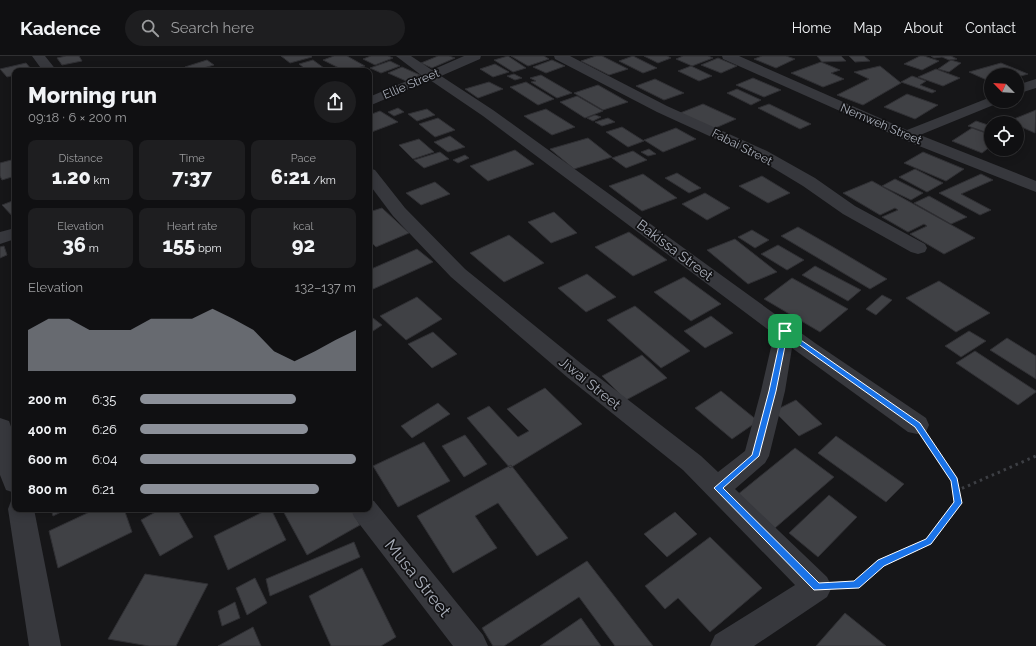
<!DOCTYPE html>
<html lang="en">
<head>
<meta charset="utf-8">
<style>
	body { margin:0; font-family:Raleway,sans-serif; background:#1e1e20; color:#f1f3f6; height:100vh; display:flex; flex-direction:column; font-size:15px; white-space:nowrap }
	* { box-sizing:border-box; margin:0 }
	p { font-size:13px; color:#9c9d9f }
	.icon { flex:none; width:22px; height:22px; fill:none; stroke:currentColor; stroke-width:2; stroke-linecap:round; stroke-linejoin:round }
	.map { position:relative; flex:1; overflow:hidden }
	.details { position:absolute; left:12px; top:12px; width:360px; height:444px; display:flex; flex-direction:column; background:#101012; border-radius:8px; box-shadow:0 2px 10px #0003,0 0 0 1px #303032 }
	.details>* { flex:none }
	.needle { width:26px; rotate:295deg }
	.controls { position:absolute; left:984px; top:12px; display:grid; gap:8px }
	.controls a { display:grid; place-items:center; width:40px; height:40px; border-radius:50%; background:#101012; box-shadow:0 2px 10px #0003,0 0 0 1px #303032; font-size:20px }
	.pin { position:absolute; display:grid; place-items:center; width:34px; height:34px; color:#fff; margin:-17px; border-radius:8px; box-shadow:0 2px 6px #0006 }
	.round { display:grid; place-items:center; flex:none; width:42px; height:42px; border-radius:21px; background:#1e1e20 }
	.headline { display:flex; align-items:center; justify-content:space-between; height:68px; padding:0 16px }
	h1 { font-size:22px; font-weight:800; line-height:30px }
	.metrics { display:grid; grid-template-columns:repeat(3,1fr); gap:6px; height:68px; padding:4px 16px }
	.metrics div { display:grid; align-content:center; border-radius:8px; background:#1e1e20; text-align:center }
	.metrics b { font-size:20px; font-weight:800 }
	.metrics small { font-size:11px; font-weight:400 }
	.metrics p { font-size:11px }
	.chart { height:112px; padding:8px 16px }
	.chart p { display:flex; justify-content:space-between }
	.chart svg { width:100%; height:72px; margin-top:4px; fill:#8c9099; opacity:.7 }
	ul { padding:0 16px; list-style:none; font-size:13px }
	li { display:grid; grid-template-columns:64px 48px 1fr; align-items:center; height:30px }
	li i { height:10px; border-radius:5px; background:#8c9099 }
	header { display:flex; align-items:center; gap:24px; box-sizing:border-box; height:56px; padding:0 20px; background:#101012; border-bottom:1px solid #303032 }
	header strong { font-size:19px }
	nav { display:flex; gap:22px; margin-inline-start:auto; font-size:14px }
	.search { width:280px; height:36px; background:#1e1e20; display:flex; align-items:center; gap:10px; box-sizing:border-box; padding:0 14px; border-radius:22px; color:#9c9d9f; font-size:15px }
	.map>svg:first-child { display:block }
	.building { fill:#404145; stroke:#303034 }
	.lines { fill:none; stroke-linecap:round; stroke-linejoin:round }
	.path-far1 { stroke:#3d3f44; stroke-width:2.5; stroke-dasharray:2 3; stroke-linecap:butt }
	.path { stroke:#3d3f44; stroke-width:3; stroke-dasharray:2.5 4; stroke-linecap:butt }
	.minor { fill:#37383d; fill-rule:evenodd }
	.route { fill:#1a73e8; stroke:#fff; fill-rule:evenodd }
	.labels { text-anchor:middle; dominant-baseline:central; stroke-width:3.5; stroke-linejoin:round; paint-order:stroke }
	.far-street-label { font-size:12px; fill:#a8adb8; stroke:#111113 }
	.street-label { font-size:14px; fill:#a8adb8; stroke:#111113 }
	.near-street-label { font-size:17px; fill:#a8adb8; stroke:#111113 }
</style>
</head>
<body>
<header>
<strong>Kadence</strong>
<div class="search"><svg class="icon" aria-label="search" viewBox="0 0 24 24"><circle cx="10" cy="10" r="6"/><path d="M15 15l6 6"/></svg>Search here</div>
<nav><a>Home</a><a>Map</a><a>About</a><a>Contact</a></nav>
</header>
<div class="map">
<svg width="1036" height="590" viewBox="0 0 1036 590">
	<rect width="100%" height="100%" fill="#161618"/>
	<path class="building" d="M66 0H79L82 5 62 9 57 2Z
		M281 0H311L312 1 290 7Z
		M334 0H347L365 10 345 15 323 4Z
		M371 0H388L393 2 375 9 363 3Z
		M438 0H449L455 2 432 12 421 7Z
		M508 0 526 12 513 16 494 4Z
		M511 0H544L549 3 528 10Z
		M596 0H602L628 13 609 19 581 5Z
		M633 0 657 12 643 17 619 5Z
		M644 0H667L671 2 658 7Z
		M683 0H708L713 2 692 10 676 3Z
		M762 0H786L795 3 776 12 754 3Z
		M817 0H841L846 5 822 6Z
		M849 0H864L870 5 855 6Z
		M920 0H924L939 5 922 14 904 8Z
		M931 0H951L957 3 949 4 942 1 934 2Z
		M718 2 737 10 721 17 701 9Z
		M207 4 214 9 193 15 185 11Z
		M313 4 328 15H308L299 8Z
		M552 4 565 10 546 17 533 11Z
		M951 4 961 7 949 16 938 13Z
		M390 5 400 10 381 17 370 12Z
		M821 6 840 14 831 17 844 23 823 31 791 17Z
		M26 7 32 14 15 15V19L7 21 0 13Z
		M1001 7 1028 18 1017 21V19H991V26L969 16Z
		M495 8 509 16 493 21 480 13Z
		M691 10 712 20 699 25 678 15Z
		M880 10 901 27 863 49 837 39 869 23 854 16Z
		M402 11 420 19 406 25 388 17Z
		M936 13 960 22 943 30 918 21Z
		M514 18 522 22 515 24 507 20Z
		M541 19 553 26 572 37 557 42 531 26 536 25 530 22Z
		M912 20 926 25 920 29 936 35 932 37 901 26Z
		M753 22 781 34 764 41 736 29Z
		M655 23 684 37 664 44 636 30Z
		M489 26 503 33 478 42 465 33Z
		M526 26 554 43 538 49 510 31Z
		M598 29 628 46 603 54 574 37Z
		M737 33 761 44 751 49 727 37Z
		M907 38 938 49 915 63 884 51Z
		M577 40 603 55 585 62 560 46Z
		M703 48 736 63 713 73 680 57Z
		M769 48 811 68 800 73 758 52Z
		M398 52 404 56 394 60 388 56Z
		M427 53 435 59 417 65 408 58Z
		M546 53 575 71 552 79 524 60Z
		M1036 54 1035 77 1017 69V67L1009 65Z
		M380 55 398 66 369 77V59Z
		M595 59 601 61 593 65 587 62Z
		M438 62 455 74 435 81 419 68Z
		M608 62 615 66 602 70 595 66Z
		M976 65 991 70V78L968 70Z
		M622 71 644 85 628 91 606 76Z
		M676 72 696 83 663 96 644 84Z
		M972 72 991 79V90L982 97 952 85Z
		M450 80 465 91 448 96 434 86Z
		M588 82 612 101 574 113 550 93Z
		M419 83 434 96 413 103 399 89Z
		M649 93 656 98 648 100 641 96Z
		M515 94 534 108 488 125 470 110Z
		M633 95 647 104 626 112 612 102Z
		M440 96 449 103 424 112 414 104Z
		M923 96 964 113 946 125 904 107Z
		M465 99 469 102 458 107 453 104Z
		M15 103V120L2 124 0 120V107Z
		M915 113 943 127 927 136 899 121Z
		M677 117 701 132 689 137 665 122Z
		M643 118 677 142 642 155 609 130Z
		M981 118 993 124 961 138 991 154 980 159 939 137Z
		M762 120 790 137 768 147 739 130Z
		M895 123 923 137 911 144 882 130Z
		M872 125 975 182 944 198 910 178 927 170 924 168 908 176 882 161 898 154 895 152 880 159 843 137Z
		M435 126 450 138 421 149 406 137Z
		M705 137 730 152 707 164 682 148Z
		M929 140 967 161 951 168 914 147Z
		M15 144V163L2 149Z
		M382 152 409 177 376 191 369 184V156Z
		M554 156 577 177 551 187 528 166Z
		M798 171 833 191 887 223 870 233 781 180Z
		M752 174 769 184 755 192 738 181Z
		M629 176 667 204 633 220 595 191Z
		M509 179 544 207 504 226 470 197Z
		M735 183 777 216 748 228 707 194Z
		M778 189 804 204 787 214 761 198Z
		M4 190 7 199 0 202V191Z
		M417 193 433 206 371 234 369 232V214Z
		M815 210 861 234 848 245 802 219Z
		M587 218 616 241 586 256 558 232Z
		M684 221 721 248 691 265 654 236Z
		M792 222 848 253 820 276 764 243Z
		M939 225 990 257 956 276 906 242Z
		M882 239 892 244 876 259 866 253Z
		M417 241 442 263 406 284 380 260Z
		M635 250 690 295 661 312 607 264Z
		M711 260 733 277 705 292 684 275Z
		M373 262 382 269 373 275 369 273V265Z
		M969 275 986 285 961 301 945 290Z
		M433 276 457 298 432 312 408 288Z
		M1007 282 1036 300V323L990 294Z
		M975 295 1036 335V336L1018 349 956 307Z
		M642 299 667 322 626 344 602 320Z
		M545 332 582 368 510 412 467 362 489 350 518 381 529 375 507 353Z
		M721 335 758 365 732 383 695 352Z
		M796 344 822 368 799 380 774 355Z
		M438 347 450 358 412 382 401 370Z
		M465 379 487 408 464 421 442 390Z
		M836 380 904 428 886 446 818 397Z
		M424 386 450 425 398 451 373 410Z
		M795 392 834 421 775 472 737 439Z
		M511 409 568 482 537 500 498 447 475 460 497 492 453 517 417 460Z
		M829 439 857 461 818 501 789 477Z
		M51 453H67L53 460Z
		M96 453H124L132 476 58 512 49 475Z
		M161 453H177L193 481 160 500 141 464Z
		M269 453H271L286 484 228 514 214 480Z
		M282 453H351L360 469 307 499Z
		M675 456 697 478 667 501 644 478Z
		M710 481 762 532 710 576 678 542 665 553 645 530Z
		M354 486 360 501 270 540 266 523Z
		M587 505 653 590H615L579 541 504 590H493L482 572Z
		M362 512 396 581 381 590H331L309 540Z
		M145 518 208 528 176 590H149L108 583Z
		M255 522 267 547 247 559 236 532Z
		M235 546 240 562 222 570 218 555Z
		M845 557 886 590H816Z
		M581 562 601 590H540Z
		M253 571 261 590H218Z"/>
	<g class="lines">
		<path class="path-far1" d="M929 387 932 391"/>
		<path class="path" d="M956 435 1036 400
			M843 530 856 529 881 507 929 485 958 447 955 424 931 390"/>
		<path class="minor" d="M32 0H45L57 15H43Z
			M396 0H411L432 14 464 0H481L480 3 441 20 493 54 815 287 926 362 929 369 926 376 917 378 908 376 792 292 785 335 769 400 765 407 735 433 827 521 832 531 827 541 754 590H710L715 579 795 529 683 414 567 321 451 221 393 160 369 128V112L375 114 405 152 465 213 583 309 701 400 718 416 745 395 761 335 774 278 483 60 430 24 369 50V41L421 19Z
			M554 0H570L667 50 767 95 815 122 855 150 925 188 927 192 925 196 918 198 911 196 843 158 803 130 755 101 657 56 555 3Z
			M722 0H739L907 74 991 41V45H998L996 48 920 79 1036 125V136L914 88 723 3Z
			M1036 23V32L1017 38V29Z
			M15 172V183L0 188V176Z
			M0 362 9 365 15 382V437L6 434 0 419Z
			M15 443V453H34L61 590H29L8 453 11 445Z
			M369 443 374 445 483 579 488 590H453L354 461 351 453H369Z"/>
	</g>
	<path class="route" d="M785 273 920 367 957 422 962 447 931 488 884 510 859 532 814 534 714 432 752 399 769 335 782 275ZM787 280 915 371 951 425 954 446 926 483 878 504 854 525 819 527 723 432 759 400 776 335Z"/>
	<g class="labels">
		<g class="far-street-label">
			<text transform="translate(411 28) rotate(-23)">Ellie Street</text>
			<text transform="translate(881 68) rotate(23)">Nemweh Street</text>
			<text transform="translate(742 91) rotate(27)">Fabai Street</text>
		</g>
		<g class="street-label">
			<text transform="translate(675 194) rotate(37)">Bakissa Street</text>
			<text transform="translate(590 327) rotate(39)">Jiwai Street</text>
		</g>
		<g class="near-street-label">
			<text transform="translate(418 522) rotate(51)">Musa Street</text>
		</g>
	</g>
</svg>
<div class="controls">
<a><svg class="needle" viewBox="-14 -14 28 28"><path d="M0-13l5 13h-10z" fill="#e53935"/><path d="M0 13l5-13h-10z" fill="#9c9d9f"/></svg></a>
<a><svg class="icon" aria-label="locate" viewBox="0 0 24 24"><circle cx="12" cy="12" r="6"/><path d="M12 2v4M12 18v4M2 12h4M18 12h4"/></svg></a>
</div>
<div class="pin" style="left:785px;top:275px;background:#1e9e55"><svg class="icon" aria-label="arrive" viewBox="0 0 24 24"><path d="M6 21V4h12l-3 4 3 4H6"/></svg></div>
<section class="details">
<div class="headline"><div><h1>Morning run</h1><p>09:18 · 6 × 200 m</p></div><a class="round"><svg class="icon" aria-label="share" viewBox="0 0 24 24"><path d="M12 15V3M7 8l5-5 5 5M5 13v7h14v-7"/></svg></a></div>
<div class="metrics">
<div><p>Distance</p><b>1.20<small> km</small></b></div>
<div><p>Time</p><b>7:37</b></div>
<div><p>Pace</p><b>6:21<small> /km</small></b></div>
</div>
<div class="metrics">
<div><p>Elevation</p><b>36<small> m</small></b></div>
<div><p>Heart rate</p><b>155<small> bpm</small></b></div>
<div><p>kcal</p><b>92</b></div>
</div>
<div class="chart"><p><span>Elevation</span>132–137 m</p>
<svg viewBox="0 0 160 44" preserveAspectRatio="none"><path d="M0 44V19L10 12L20 12L30 19L40 19L50 19L60 12L70 12L80 12L90 6L100 12L110 19L120 32L130 38L140 32L150 25L160 19V44z"/></svg>
</div>
<ul>
<li><b>200 m</b>6:35<i style="width:72%"></i></li>
<li><b>400 m</b>6:26<i style="width:78%"></i></li>
<li><b>600 m</b>6:04<i style="width:100%"></i></li>
<li><b>800 m</b>6:21<i style="width:83%"></i></li>
</ul>
</section>
</div>
</body>
</html>
